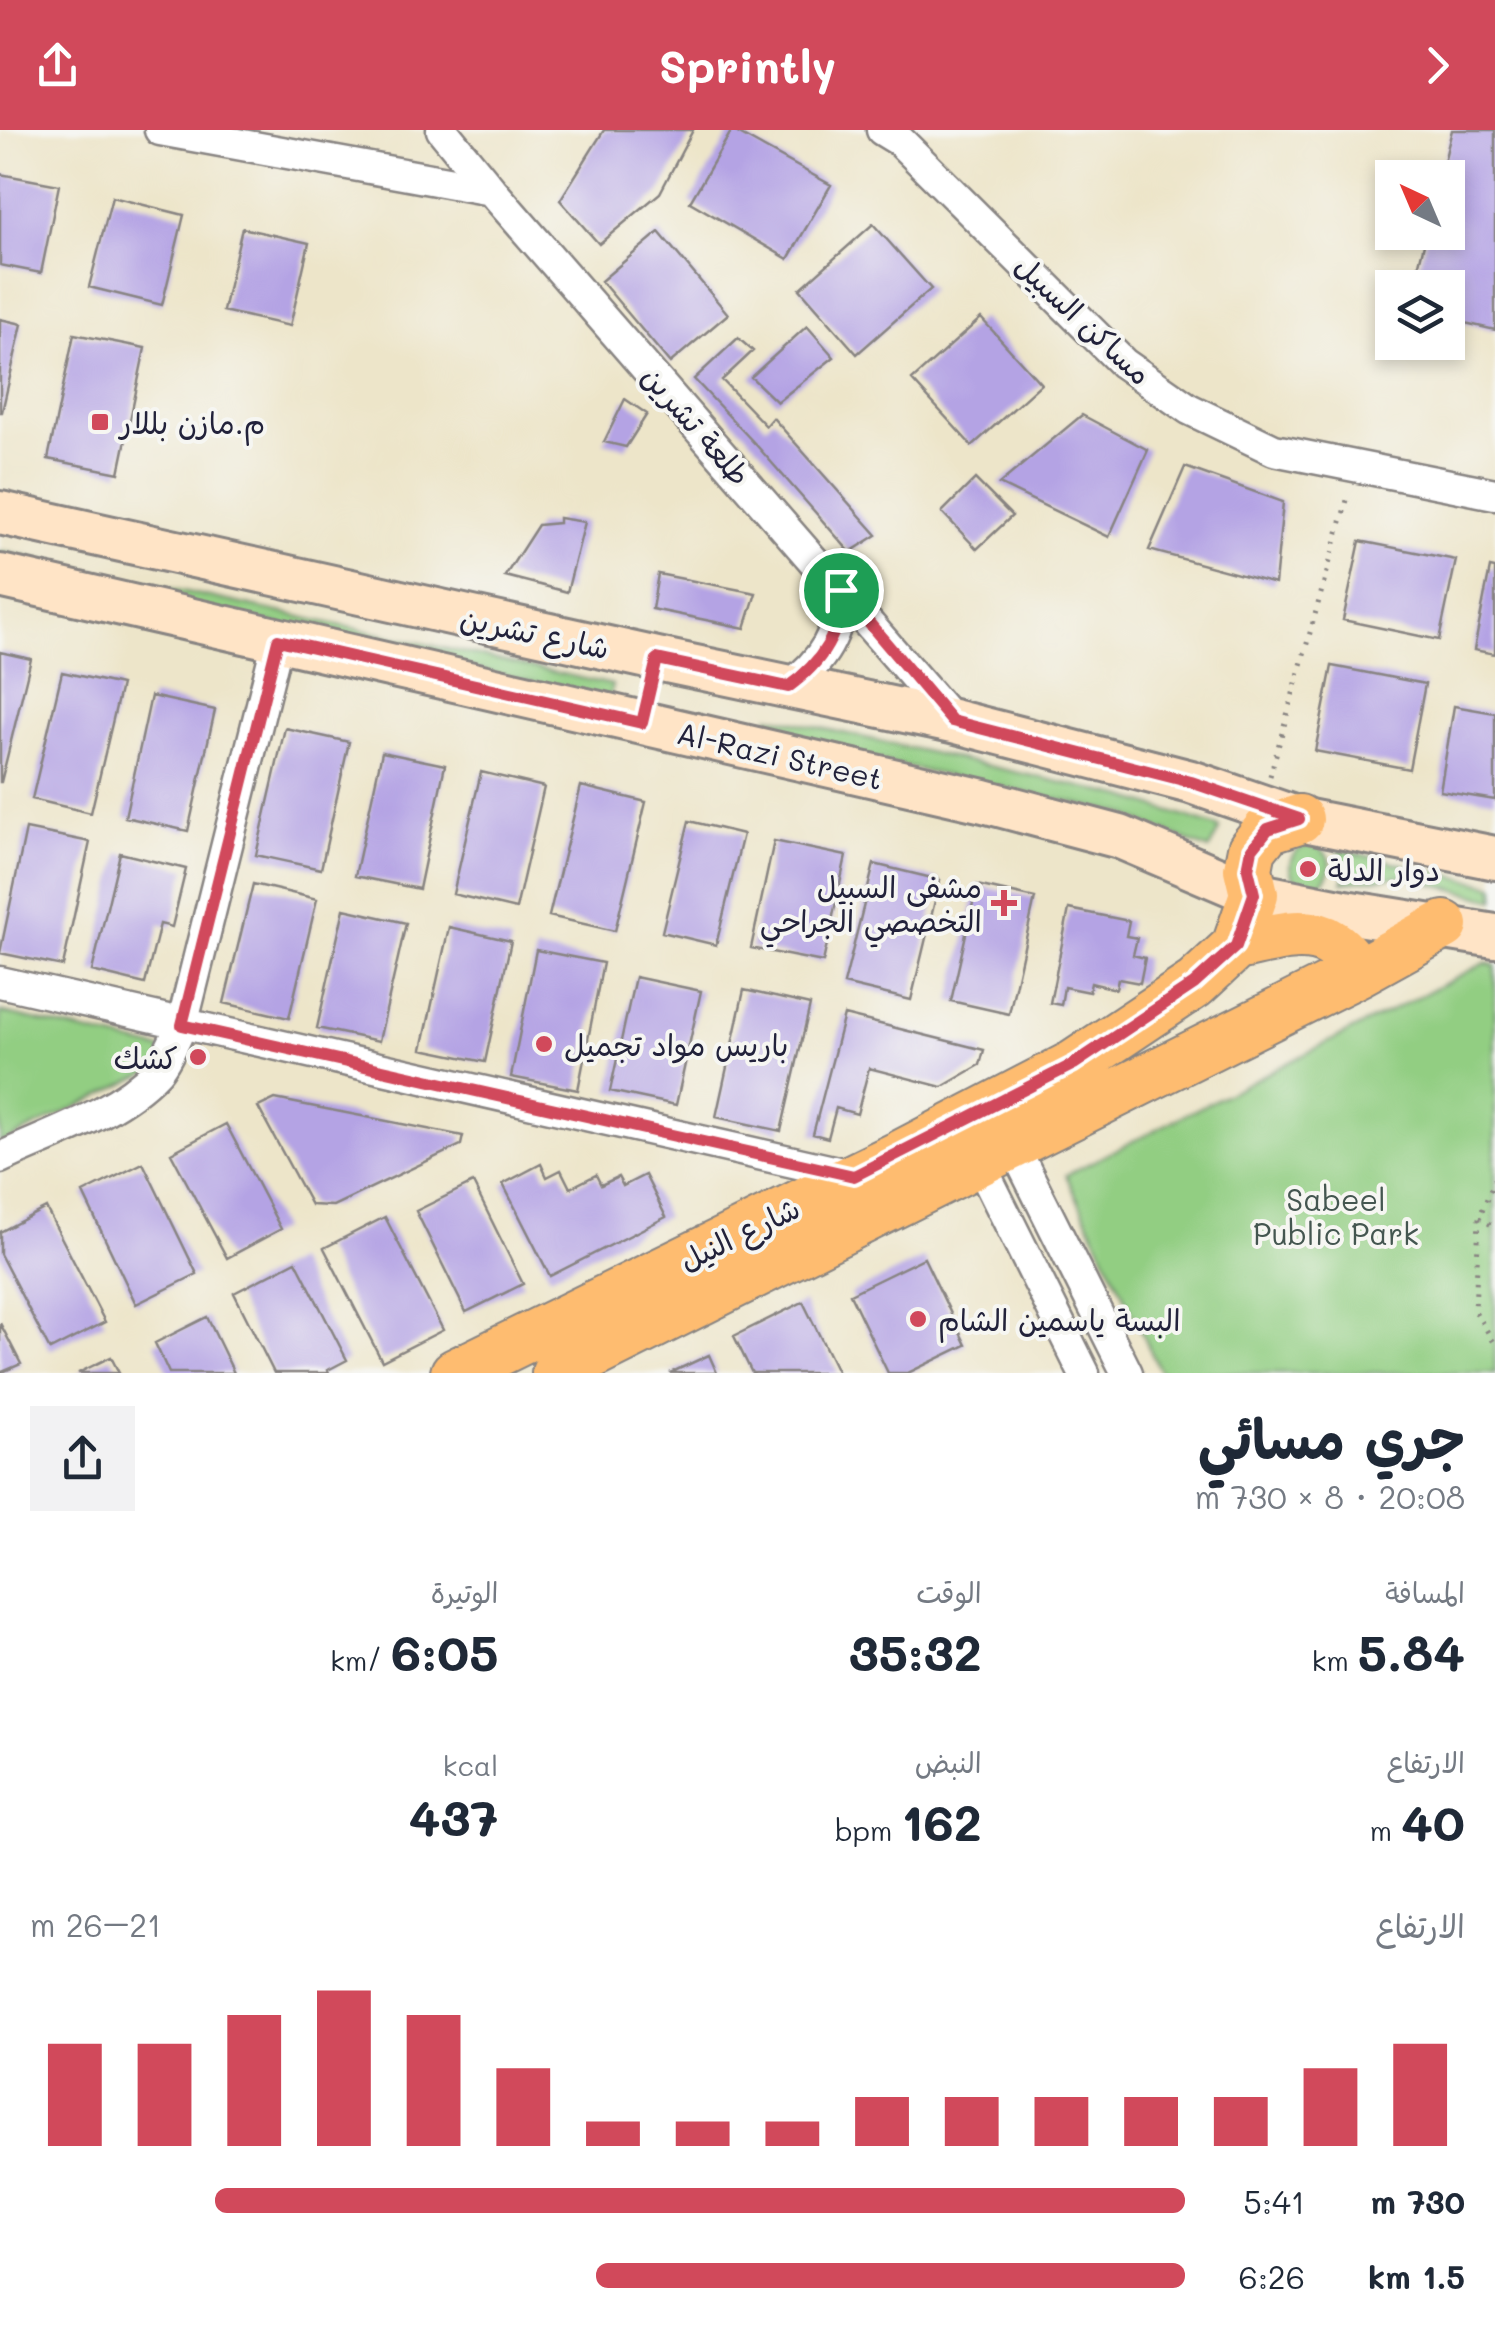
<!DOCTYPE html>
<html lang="ar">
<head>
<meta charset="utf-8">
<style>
	body { margin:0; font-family:Mali,"Playpen Sans Arabic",sans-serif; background:#f2f2f3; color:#1f2937; direction:rtl; height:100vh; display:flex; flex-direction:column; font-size:38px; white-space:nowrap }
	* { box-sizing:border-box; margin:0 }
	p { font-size:32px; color:#747a83 }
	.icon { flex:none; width:55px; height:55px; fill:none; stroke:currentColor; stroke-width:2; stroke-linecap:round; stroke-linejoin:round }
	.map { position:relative; height:1243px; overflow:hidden; direction:ltr }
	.details { display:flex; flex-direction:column; background:#fff; flex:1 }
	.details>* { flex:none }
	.needle { width:65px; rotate:316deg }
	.controls { position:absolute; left:1375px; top:30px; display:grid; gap:20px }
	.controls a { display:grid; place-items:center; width:90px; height:90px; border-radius:0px; background:#fff; box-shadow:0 5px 15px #0003; font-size:50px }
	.pin { position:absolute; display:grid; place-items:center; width:85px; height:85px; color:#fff; margin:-42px; border:5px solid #fff; border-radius:50%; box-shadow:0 2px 10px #0007 }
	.round { display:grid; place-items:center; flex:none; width:105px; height:105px; border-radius:0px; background:#f2f2f3 }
	.overview { display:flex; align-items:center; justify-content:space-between; height:170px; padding:0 30px }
	h1 { font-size:55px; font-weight:700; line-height:75px }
	.figures { display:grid; grid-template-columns:repeat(3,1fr); gap:15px; height:170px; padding:10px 30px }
	.figures div { display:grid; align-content:center }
	.figures b { font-size:50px; font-weight:700 }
	.figures small { font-size:28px; font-weight:400 }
	.figures p { font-size:28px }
	.chart { height:280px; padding:20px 30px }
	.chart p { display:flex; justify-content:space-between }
	.chart svg { width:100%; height:180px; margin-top:10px; stroke:#d1495b; stroke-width:6 }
	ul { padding:0 30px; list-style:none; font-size:32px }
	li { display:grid; grid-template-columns:160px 120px 1fr; align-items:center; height:75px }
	li i { height:25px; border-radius:12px; background:#d1495b }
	header { display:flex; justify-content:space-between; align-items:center; height:130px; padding:0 30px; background:#d1495b; color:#fff; font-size:45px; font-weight:700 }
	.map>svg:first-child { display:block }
	.green { fill:#92ce82; stroke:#5a785e; stroke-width:2.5 }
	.building { fill:#b4a3e4 }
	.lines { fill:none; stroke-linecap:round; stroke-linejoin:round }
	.street-casing { stroke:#888482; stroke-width:35 }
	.secondary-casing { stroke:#888482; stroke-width:48 }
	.primary-casing { stroke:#888482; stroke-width:52 }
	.path { stroke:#888482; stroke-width:5; stroke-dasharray:2.5 8; stroke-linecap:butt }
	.street { stroke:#fff; stroke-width:30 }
	.secondary { stroke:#ffe4c6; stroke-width:42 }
	.primary { stroke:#febc70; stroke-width:48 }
	.route-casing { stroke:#fff; stroke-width:20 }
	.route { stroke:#d1495b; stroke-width:12 }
	.poi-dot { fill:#d1495b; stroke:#f6f6f2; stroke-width:4 }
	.labels { text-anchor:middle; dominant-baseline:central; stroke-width:8; stroke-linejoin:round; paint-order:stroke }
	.street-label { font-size:30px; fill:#22223b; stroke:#f6f6f2 }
	.poi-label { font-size:30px; fill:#22223b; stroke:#f6f6f2; text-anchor:start }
	.park-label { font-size:30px; fill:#445650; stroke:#f6f6f2 }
</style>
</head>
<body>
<header><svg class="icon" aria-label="forward" viewBox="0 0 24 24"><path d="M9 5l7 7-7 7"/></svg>Sprintly<svg class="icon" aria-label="share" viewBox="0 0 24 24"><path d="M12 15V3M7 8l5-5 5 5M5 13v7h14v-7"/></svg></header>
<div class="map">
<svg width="1495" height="1243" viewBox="0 0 1495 1243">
	<rect width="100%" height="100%" fill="#f6f6f2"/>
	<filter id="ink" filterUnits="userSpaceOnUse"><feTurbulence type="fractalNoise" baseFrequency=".01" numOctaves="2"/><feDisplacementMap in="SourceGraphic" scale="20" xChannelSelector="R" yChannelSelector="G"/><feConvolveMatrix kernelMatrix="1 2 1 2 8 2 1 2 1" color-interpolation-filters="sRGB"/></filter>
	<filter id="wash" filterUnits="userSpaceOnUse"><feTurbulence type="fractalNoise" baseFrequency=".0048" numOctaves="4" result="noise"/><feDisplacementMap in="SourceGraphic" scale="40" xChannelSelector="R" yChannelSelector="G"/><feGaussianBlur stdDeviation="2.25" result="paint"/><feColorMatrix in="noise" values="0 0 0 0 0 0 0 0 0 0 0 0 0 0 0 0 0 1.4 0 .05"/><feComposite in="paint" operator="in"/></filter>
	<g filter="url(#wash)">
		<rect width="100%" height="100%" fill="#ede5c9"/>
		<path class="green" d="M0 421 612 555 610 569 0 433Z
			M769 586 1125 667 1220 698 1209 720 1121 683 766 607Z
			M1290 736a20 20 0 1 1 40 0a20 20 0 1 1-40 0Z
			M1338 719 1495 756V770L1403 746 1343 752 1346 736Z
			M1485 833 1495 835V1243H1161L1066 1045Z
			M0 882 185 925 0 1014Z"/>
		<g id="blocks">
			<path class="building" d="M604 0H693L660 63 599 114 560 70Z
				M732 0 831 55 788 129 690 72Z
				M1452 0H1495V200L1448 189V158H1413L1427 102H1448V48H1440Z
				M0 44 59 55 41 143 0 135Z
				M112 67 184 85 162 175 89 157Z
				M873 94 931 159 857 224 800 159Z
				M242 98 309 113 290 196 223 181Z
				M659 102 728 184 670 233 601 151Z
				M981 188 1041 254 972 316 912 250Z
				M0 189 22 194 2 282H0Z
				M807 196 834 227 777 272 751 247Z
				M74 204 145 218 119 343 48 329Z
				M738 208 753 221 722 250 766 296 773 288 877 405 850 422 758 317 694 249Z
				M625 269 647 284 626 317 604 312Z
				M1082 285 1148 320 1109 407 999 354Z
				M1185 337 1283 372 1275 454 1149 420Z
				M975 349 1012 386 977 419 942 382Z
				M559 388 585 392 567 462 505 446 538 395 559 393Z
				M1360 411 1456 430 1439 510 1343 490Z
				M1490 438 1495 439V524L1474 520Z
				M658 444 756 463 745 498 652 479Z
				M0 522 31 529 1 652H0Z
				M1332 536 1425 554 1409 639 1315 621Z
				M62 542 121 555 91 683 32 669Z
				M151 566 215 580 188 701 125 687Z
				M1454 576 1495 583V670L1440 661Z
				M285 598 349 612 321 739 256 725Z
				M382 622 445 635 419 759 355 746Z
				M481 642 544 657 516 779 453 764Z
				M581 656 646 672 615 801 549 786Z
				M689 691 743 704 716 815 662 802Z
				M26 699 90 712 63 836 0 823Z
				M774 711 846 726 823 832 751 818Z
				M120 723 186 739 172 797 160 794 145 854 92 841Z
				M874 734 940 750 911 870 844 854Z
				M253 754 317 769 289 888 224 873Z
				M977 755 1035 768 1009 884 951 871Z
				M344 779 406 793 379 911 317 898Z
				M1069 779 1129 791 1126 806 1137 808 1133 825 1145 828 1140 853 1118 849 1116 859 1091 853 1089 862 1064 857 1061 875 1050 873Z
				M449 797 511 811 485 932 422 919Z
				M536 820 603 833 578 960 511 947Z
				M635 847 701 861 676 975 610 961Z
				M744 860 810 875 781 1001 716 987Z
				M844 885 984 920 980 935 942 957 869 938 857 984 836 978 828 1008 813 1004Z
				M275 969 463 1006 461 1015 333 1076 311 1075 258 977Z
				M226 994 281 1099 227 1128 171 1023Z
				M143 1033 197 1144 136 1174 83 1063Z
				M541 1034 547 1047 561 1040 570 1058 596 1045 601 1055 618 1047 623 1056 645 1045 666 1087 550 1146 503 1054Z
				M473 1053 523 1154 466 1182 416 1081Z
				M46 1078 105 1192 50 1220 0 1124V1102Z
				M385 1087 443 1200 382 1231 324 1118Z
				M924 1128 966 1215 908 1243H888L850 1164Z
				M296 1131 347 1230 328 1240 329 1243H274L234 1163Z
				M803 1172 838 1243H752L734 1206Z
				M207 1187 234 1243H169L155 1213Z
				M0 1193 21 1234 0 1243Z
				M709 1225 717 1243H670Z
				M111 1227 119 1243H78Z"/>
		</g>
	</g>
	<g filter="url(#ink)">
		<use href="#blocks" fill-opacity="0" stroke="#888482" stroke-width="2.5"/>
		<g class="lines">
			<defs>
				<path id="street" d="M160 0 491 60
					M442 0 491 60 953 591
					M882 0 900 11 1123 233 1189 279 1274 320 1495 364
					M788 557C823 532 841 502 841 460
					M0 852 855 1046
					M1013 1015 1127 1243
					M0 1028C51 1004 116 984 156 942 167 930 174 910 182 895L278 510
					M979 1032 1084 1243"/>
				<path id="secondary" d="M0 383 657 529 953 591 1191 652 1299 689 1495 728
					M0 446 984 671 1120 707 1254 764 1351 783 1495 806"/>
				<path id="primary" d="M1236 816C1265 811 1304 796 1331 813 1342 819 1351 833 1359 842
					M455 1243 900 1025 1075 934 1195 854 1236 816 1254 764 1248 739 1252 719 1268 699 1299 689
					M556 1243 1359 842 1444 795"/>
			</defs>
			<use href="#street" class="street-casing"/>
			<use href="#secondary" class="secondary-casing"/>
			<use href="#primary" class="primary-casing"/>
			<path class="path" d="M1270 646 1349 363
				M1495 1049 1479 1088 1475 1181 1495 1214
				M1479 1088 1495 1097"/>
			<use href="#street" class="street"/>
			<use href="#secondary" class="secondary"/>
			<use href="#primary" class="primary"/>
		</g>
	</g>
	<g class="lines" filter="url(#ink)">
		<defs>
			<path id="route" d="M841 460 952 591 1191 652 1299 689 1268 699 1252 719 1248 739 1254 764 1236 816 1194 854 1074 934 854 1046 182 895 278 510 642 593 657 529 788 557C823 532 841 502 841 460Z"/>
		</defs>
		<use href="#route" class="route-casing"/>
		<use href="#route" class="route"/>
	</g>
	<g class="poi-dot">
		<rect x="90" y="282" width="20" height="20" rx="5"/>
		<circle cx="1308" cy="739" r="10"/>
		<path d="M999 758h10v10h10v10h-10v10h-10v-10h-10v-10h10z"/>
		<circle cx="544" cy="914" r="10"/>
		<circle cx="198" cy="927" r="10"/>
		<circle cx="918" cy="1189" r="10"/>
	</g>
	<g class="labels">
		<g class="street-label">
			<text transform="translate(1084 189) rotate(43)">مساكن السبيل</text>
			<text transform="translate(697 295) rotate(49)">طلعة تشرين</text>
			<text transform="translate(535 502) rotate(12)">شارع تشرين</text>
			<text transform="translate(780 625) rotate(13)">Al-Razi Street</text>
			<text transform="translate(739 1103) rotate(-26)">شارع النيل</text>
		</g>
		<g class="poi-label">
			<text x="120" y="292">م.مازن بللار</text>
			<text x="1328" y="739">دوار الدلة</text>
			<text x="982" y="756" text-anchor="end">مشفى السبيل<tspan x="982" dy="34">التخصصي الجراحي</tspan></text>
			<text x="564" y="914">باريس مواد تجميل</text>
			<text x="178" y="927" text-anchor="end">كشك</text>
			<text x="938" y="1189">البسة ياسمين الشام</text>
		</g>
		<g class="park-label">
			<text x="1336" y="1069">Sabeel<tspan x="1336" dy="34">Public Park</tspan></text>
		</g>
	</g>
</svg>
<div class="controls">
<a><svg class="needle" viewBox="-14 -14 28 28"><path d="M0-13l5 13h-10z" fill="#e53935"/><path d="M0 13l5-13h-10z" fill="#747a83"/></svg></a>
<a><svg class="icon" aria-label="layers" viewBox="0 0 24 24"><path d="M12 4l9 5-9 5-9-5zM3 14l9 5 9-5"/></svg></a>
</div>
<div class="pin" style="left:841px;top:460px;background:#1e9e55"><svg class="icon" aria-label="arrive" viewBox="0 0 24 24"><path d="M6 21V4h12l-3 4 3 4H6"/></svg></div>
</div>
<section class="details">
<div class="overview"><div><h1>جري مسائي</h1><p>20:08 · 8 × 730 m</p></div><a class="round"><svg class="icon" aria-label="share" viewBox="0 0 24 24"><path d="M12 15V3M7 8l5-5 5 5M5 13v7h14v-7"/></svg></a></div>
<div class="figures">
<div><p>المسافة</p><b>5.84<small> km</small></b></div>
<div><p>الوقت</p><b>35:32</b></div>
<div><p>الوتيرة</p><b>6:05<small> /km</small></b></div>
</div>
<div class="figures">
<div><p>الارتفاع</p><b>40<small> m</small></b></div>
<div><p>النبض</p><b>162<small> bpm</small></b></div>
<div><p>kcal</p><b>437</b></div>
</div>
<div class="chart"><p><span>الارتفاع</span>21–26 m</p>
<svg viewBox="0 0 160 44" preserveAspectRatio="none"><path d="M5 44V19M15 44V19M25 44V12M35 44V6M45 44V12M55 44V25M65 44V38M75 44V38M85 44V38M95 44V32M105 44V32M115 44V32M125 44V32M135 44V32M145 44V25M155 44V19"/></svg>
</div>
<ul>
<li><b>730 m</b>5:41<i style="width:84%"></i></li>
<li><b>1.5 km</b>6:26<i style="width:51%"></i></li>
</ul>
</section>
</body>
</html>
